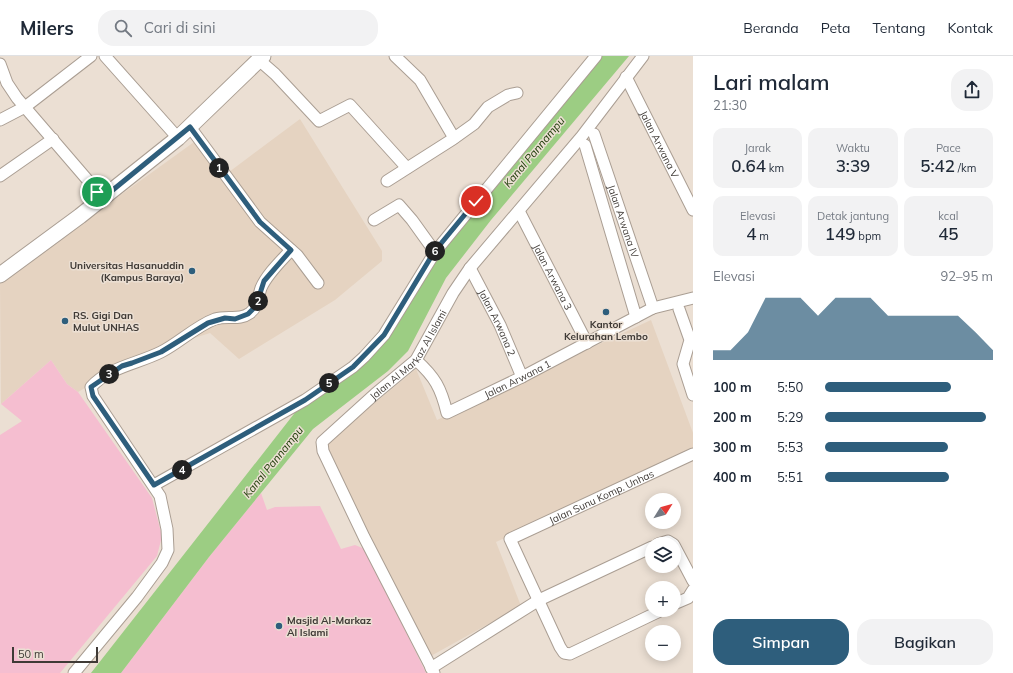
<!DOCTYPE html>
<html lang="id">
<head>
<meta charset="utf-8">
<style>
	body { margin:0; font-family:Mulish,sans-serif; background:#f2f2f3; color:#1f2937; height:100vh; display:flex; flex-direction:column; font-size:15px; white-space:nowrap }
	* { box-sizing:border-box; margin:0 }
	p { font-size:13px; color:#747a83 }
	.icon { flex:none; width:22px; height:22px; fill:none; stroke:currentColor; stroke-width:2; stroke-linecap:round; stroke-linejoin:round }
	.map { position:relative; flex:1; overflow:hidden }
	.details { display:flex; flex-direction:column; background:#fff; width:320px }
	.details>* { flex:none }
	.needle { width:26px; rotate:53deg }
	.buttons { position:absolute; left:645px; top:437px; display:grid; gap:8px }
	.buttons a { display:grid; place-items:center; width:36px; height:36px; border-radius:50%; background:#fff; box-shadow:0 2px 10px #0003; font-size:20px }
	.scale { position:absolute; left:12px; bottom:10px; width:86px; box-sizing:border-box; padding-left:4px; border:2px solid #3f3a36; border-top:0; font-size:11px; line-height:14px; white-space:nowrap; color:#3f3a36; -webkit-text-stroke:3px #ebdfd3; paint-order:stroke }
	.pin { position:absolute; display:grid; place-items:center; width:34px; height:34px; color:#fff; margin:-17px; border:2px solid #fff; border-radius:50%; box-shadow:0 1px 4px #0007 }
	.km { position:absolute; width:20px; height:20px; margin:-10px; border-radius:50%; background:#222; color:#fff; font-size:11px; line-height:20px; text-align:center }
	.round { display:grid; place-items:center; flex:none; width:42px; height:42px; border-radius:16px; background:#f2f2f3 }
	.headline { display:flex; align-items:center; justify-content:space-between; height:68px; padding:0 20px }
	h1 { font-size:22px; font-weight:600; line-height:30px }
	.figures { display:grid; grid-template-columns:repeat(3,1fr); gap:6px; height:68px; padding:4px 20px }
	.figures div { display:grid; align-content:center; border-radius:10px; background:#f2f2f3; text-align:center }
	.figures b { font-size:17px; font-weight:600 }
	.figures small { font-size:11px; font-weight:400 }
	.figures p { font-size:11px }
	.chart { height:112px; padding:8px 20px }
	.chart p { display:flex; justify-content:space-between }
	.chart svg { width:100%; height:72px; margin-top:4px; fill:#2e5e7c; opacity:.7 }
	.primary-button { display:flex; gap:8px; margin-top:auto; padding:8px 20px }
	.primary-button a { flex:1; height:46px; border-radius:16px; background:#2e5e7c; color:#fff; font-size:16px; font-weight:600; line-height:46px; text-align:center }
	.primary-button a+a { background:#f2f2f3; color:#1f2937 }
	ul { padding:0 20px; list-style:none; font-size:13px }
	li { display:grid; grid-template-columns:64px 48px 1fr; align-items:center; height:30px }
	li i { height:10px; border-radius:5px; background:#2e5e7c }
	header { display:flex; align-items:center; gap:24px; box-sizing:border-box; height:56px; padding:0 20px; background:#fff; border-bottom:1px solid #e0e1e3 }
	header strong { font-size:19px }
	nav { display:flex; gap:22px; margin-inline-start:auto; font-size:14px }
	.search { width:280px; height:36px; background:#f2f2f3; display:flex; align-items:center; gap:10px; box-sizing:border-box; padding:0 14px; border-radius:16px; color:#747a83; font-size:15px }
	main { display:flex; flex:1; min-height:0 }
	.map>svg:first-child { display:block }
	.built { fill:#e5d3c1 }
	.green { fill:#f5bed0 }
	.water { fill:#9ccd83 }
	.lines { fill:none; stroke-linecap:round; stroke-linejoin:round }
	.street-casing { stroke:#aa9e93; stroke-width:13 }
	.secondary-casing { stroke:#aa9e93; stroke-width:17 }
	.street { stroke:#fff; stroke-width:11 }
	.secondary { stroke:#fff; stroke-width:15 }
	.route-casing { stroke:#fff; stroke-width:8 }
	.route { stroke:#2e5e7c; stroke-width:5 }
	.poi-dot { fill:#2e5e7c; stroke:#ebdfd3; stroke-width:1.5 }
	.labels { text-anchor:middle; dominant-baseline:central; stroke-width:3; stroke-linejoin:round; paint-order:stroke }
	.street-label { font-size:10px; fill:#3f3a36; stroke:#ebdfd3 }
	.poi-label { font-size:10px; font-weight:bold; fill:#3f3a36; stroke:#ebdfd3; text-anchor:start }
	.water-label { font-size:11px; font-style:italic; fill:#1a3904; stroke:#ebdfd3 }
</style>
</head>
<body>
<header>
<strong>Milers</strong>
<div class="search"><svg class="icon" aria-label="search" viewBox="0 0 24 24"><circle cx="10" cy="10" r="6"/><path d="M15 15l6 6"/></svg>Cari di sini</div>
<nav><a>Beranda</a><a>Peta</a><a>Tentang</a><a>Kontak</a></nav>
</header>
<main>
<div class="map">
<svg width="693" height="617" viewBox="0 0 693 617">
	<rect width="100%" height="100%" fill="#ebdfd3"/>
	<path class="built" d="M300 63 382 195V205L335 244 239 303 210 277 141 299 78 336 67 328 51 304 1 348 0 226 201 81 229 116Z
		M651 264 693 377V393L496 486 521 550 429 601 327 397 325 388 416 313 437 364Z"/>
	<path class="green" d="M51 304 67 328 78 336 152 442 162 480 157 500 60 617H0V379L22 365 1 348Z
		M261 437 267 454 275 451 320 450 341 493 355 489 365 493 426 617H121L209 501Z"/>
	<path class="water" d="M600 0H629L491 164 446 222 408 295 388 315 313 373 209 501 121 617H91L297 354 368 299 433 200Z"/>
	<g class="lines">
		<defs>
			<g id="street">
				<path d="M105 0 178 82"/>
				<path d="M395 0 420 24 454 82"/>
				<path d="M259 4 275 18 319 65 350 49 407 112"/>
				<path d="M0 8 7 27 17 42 103 142"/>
				<path id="s1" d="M626 21 693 154"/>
				<path d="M0 64 25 51 91 0"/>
				<path d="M190 71 260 166 297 199 318 227"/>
				<path id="s2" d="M594 78 653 252"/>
				<path d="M585 89 636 261"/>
				<path d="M0 120 53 83"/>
				<path d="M387 125 453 83 474 68 488 51 508 39 517 37"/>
				<path id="s3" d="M519 155 587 287"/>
				<path d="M374 164 399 149 412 164 435 196"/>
				<path id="s4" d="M470 212 500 269 522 321"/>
				<path d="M679 253 690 284 683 308 693 339"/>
				<path id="s5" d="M416 304C435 321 441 332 447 357L522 321 653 252 693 242"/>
				<path d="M154 429 305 344 353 311 364 301 384 279 435 196 596 0"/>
				<path d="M658 488 668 485 673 488"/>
				<path d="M674 489 693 525"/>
				<path d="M674 548 688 542 693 534"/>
				<path id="s6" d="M662 554 570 598 564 597 560 591 510 483 693 398"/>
				<path d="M431 612 539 544 652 491"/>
				<path d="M74 617 137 541 162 507 168 494 167 473 160 440 93 340 91 331C109 311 137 308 161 296 179 287 196 270 215 263 228 259 239 265 250 257 258 251 258 241 261 232 267 218 281 205 291 194"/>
				<path id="s7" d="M434 617 364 481 323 395 322 386 375 338 416 304 453 237 470 212 582 80 643 0"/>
			</g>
			<path id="secondary" d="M0 219 80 160 178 82 263 0"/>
		</defs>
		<use href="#street" class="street-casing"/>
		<use href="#secondary" class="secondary-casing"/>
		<use href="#street" class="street"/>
		<use href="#secondary" class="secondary"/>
	</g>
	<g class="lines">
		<defs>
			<path id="route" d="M97 136 103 142 190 71 260 166 291 194 264 225 256 250 248 258 235 263 225 262 208 267 161 296 132 307 122 310 91 331 93 340 154 429 305 344 353 311 384 279 434 196 476 145"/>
		</defs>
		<use href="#route" class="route-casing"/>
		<use href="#route" class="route"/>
	</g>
	<g class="poi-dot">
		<circle cx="192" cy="215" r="4"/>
		<circle cx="606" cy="256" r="4"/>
		<circle cx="65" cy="265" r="4"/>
		<circle cx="279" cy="570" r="4"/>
	</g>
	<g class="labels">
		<g class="street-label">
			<text stroke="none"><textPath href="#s1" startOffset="75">Jalan Arwana V</textPath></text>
			<text stroke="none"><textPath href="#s2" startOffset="92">Jalan Arwana IV</textPath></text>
			<text stroke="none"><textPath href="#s3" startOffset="74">Jalan Arwana 3</textPath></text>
			<text stroke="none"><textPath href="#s4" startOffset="61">Jalan Arwana 2</textPath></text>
			<text stroke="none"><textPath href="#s7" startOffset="381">Jalan Al Markaz Al Islami</textPath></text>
			<text stroke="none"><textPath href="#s5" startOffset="141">Jalan Arwana 1</textPath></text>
			<text stroke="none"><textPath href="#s6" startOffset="335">Jalan Sunu Komp. Unhas</textPath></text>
		</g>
		<g class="poi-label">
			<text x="184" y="209" text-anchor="end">Universitas Hasanuddin<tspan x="184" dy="12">(Kampus Baraya)</tspan></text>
			<text x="73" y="259">RS. Gigi Dan<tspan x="73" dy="12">Mulut UNHAS</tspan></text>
			<text x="606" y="268" text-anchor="middle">Kantor<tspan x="606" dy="12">Kelurahan Lembo</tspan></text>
			<text x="287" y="564">Masjid Al-Markaz<tspan x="287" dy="12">Al Islami</tspan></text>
		</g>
		<g class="water-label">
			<text transform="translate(534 96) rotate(-50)">Kanal Pannampu</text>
			<text transform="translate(273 406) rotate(-51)">Kanal Pannampu</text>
		</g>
	</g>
</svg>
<div class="buttons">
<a><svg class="needle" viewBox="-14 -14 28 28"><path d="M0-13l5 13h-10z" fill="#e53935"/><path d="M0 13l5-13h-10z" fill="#747a83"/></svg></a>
<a><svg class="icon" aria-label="layers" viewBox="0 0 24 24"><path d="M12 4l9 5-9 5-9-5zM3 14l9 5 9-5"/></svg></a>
<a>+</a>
<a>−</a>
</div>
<div class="scale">50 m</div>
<div class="pin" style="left:97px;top:136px;background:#1e9e55"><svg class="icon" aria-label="arrive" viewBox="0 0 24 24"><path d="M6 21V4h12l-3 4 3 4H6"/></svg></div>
<div class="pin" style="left:476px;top:145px;background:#d93025"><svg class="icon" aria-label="check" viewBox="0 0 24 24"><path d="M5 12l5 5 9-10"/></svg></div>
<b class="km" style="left:219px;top:112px">1</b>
<b class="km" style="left:258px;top:245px">2</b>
<b class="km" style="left:109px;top:318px">3</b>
<b class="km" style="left:182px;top:414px">4</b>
<b class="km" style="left:329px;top:327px">5</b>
<b class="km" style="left:435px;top:195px">6</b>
</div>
<section class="details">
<div class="headline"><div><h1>Lari malam</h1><p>21:30</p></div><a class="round"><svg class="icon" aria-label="share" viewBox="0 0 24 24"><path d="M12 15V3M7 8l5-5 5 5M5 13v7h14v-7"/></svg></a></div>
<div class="figures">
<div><p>Jarak</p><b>0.64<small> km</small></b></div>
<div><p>Waktu</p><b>3:39</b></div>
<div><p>Pace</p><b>5:42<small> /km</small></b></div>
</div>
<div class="figures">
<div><p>Elevasi</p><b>4<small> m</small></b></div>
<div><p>Detak jantung</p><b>149<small> bpm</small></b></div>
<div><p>kcal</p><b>45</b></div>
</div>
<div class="chart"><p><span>Elevasi</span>92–95 m</p>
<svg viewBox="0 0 160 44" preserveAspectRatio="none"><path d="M0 44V38L10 38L20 27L30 6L40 6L50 6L60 17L70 6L80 6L90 6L100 17L110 17L120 17L130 17L140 17L150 27L160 38V44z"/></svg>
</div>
<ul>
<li><b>100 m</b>5:50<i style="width:75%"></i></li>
<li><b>200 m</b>5:29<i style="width:96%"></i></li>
<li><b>300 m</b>5:53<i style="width:73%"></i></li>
<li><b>400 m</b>5:51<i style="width:74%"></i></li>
</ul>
<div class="primary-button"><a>Simpan</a><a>Bagikan</a></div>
</section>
</main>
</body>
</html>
